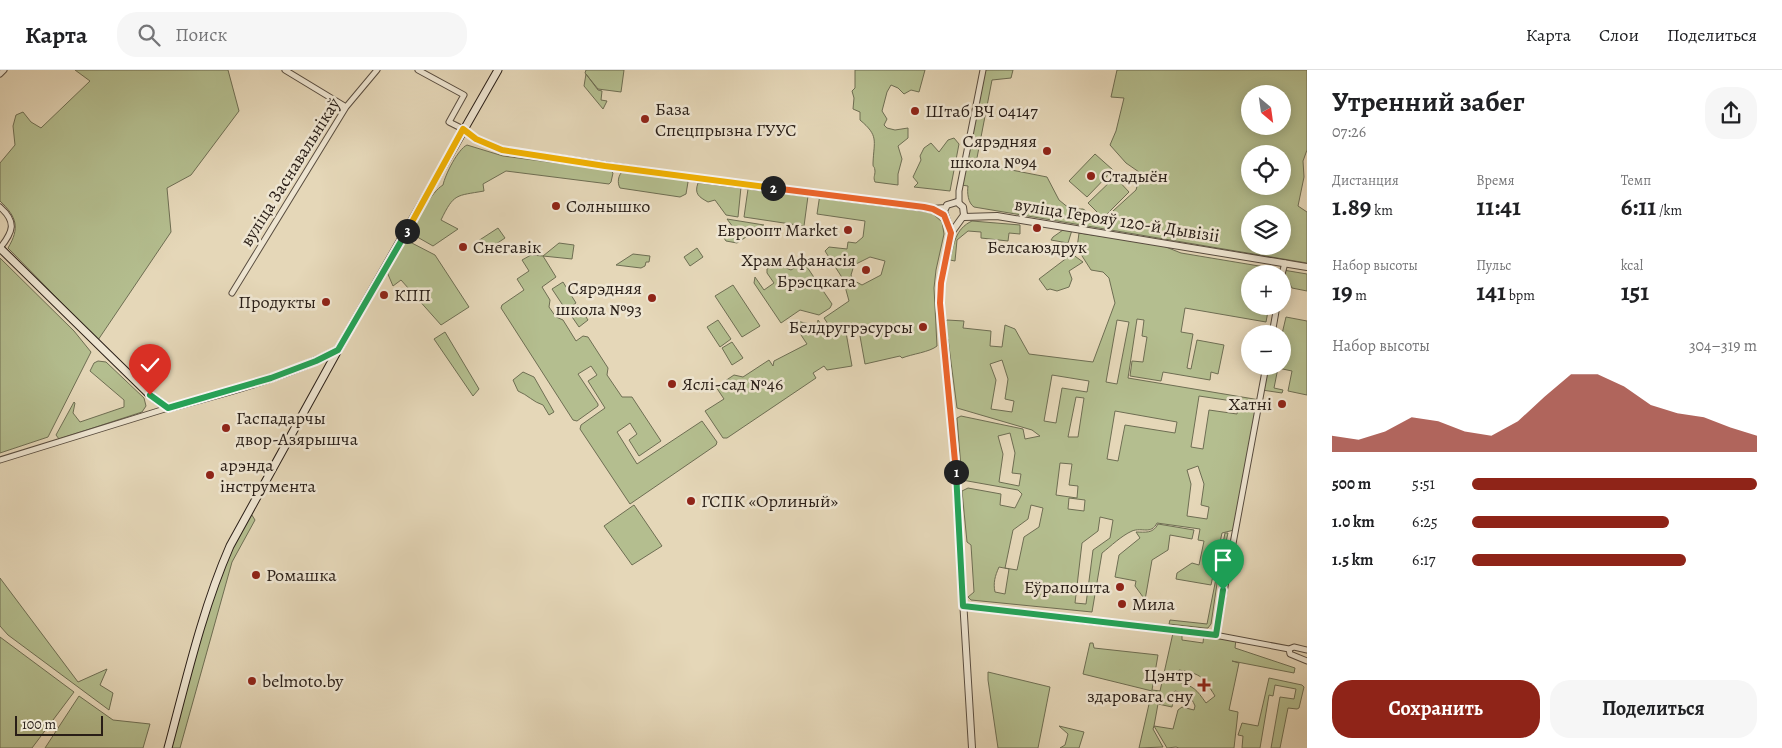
<!DOCTYPE html>
<html lang="ru">
<head>
<meta charset="utf-8">
<style>
	body { margin:0; font-family:Alegreya,serif; background:#f6f6f6; color:#202124; height:100vh; display:flex; flex-direction:column; font-size:19px; white-space:nowrap }
	* { box-sizing:border-box; margin:0 }
	p { font-size:16px; color:#757577 }
	.icon { flex:none; width:28px; height:28px; fill:none; stroke:currentColor; stroke-width:2; stroke-linecap:round; stroke-linejoin:round }
	.map { position:relative; flex:1; overflow:hidden }
	.sheet { display:flex; flex-direction:column; background:#fff; width:475px }
	.sheet>* { flex:none }
	.needle { width:32px; rotate:151deg }
	.fabs { position:absolute; left:1241px; top:15px; display:grid; gap:10px }
	.fabs a { display:grid; place-items:center; width:50px; height:50px; border-radius:50%; background:#fff; box-shadow:0 2px 12px #0003; font-size:25px }
	.scale { position:absolute; left:15px; bottom:12px; width:88px; box-sizing:border-box; padding-left:5px; border:2px solid #291e17; border-top:0; font-size:14px; line-height:18px; white-space:nowrap; color:#291e17; -webkit-text-stroke:4px #eee5d1; paint-order:stroke }
	.pin { position:absolute; display:grid; place-items:center; width:42px; height:42px; color:#fff; margin:-51px -21px; border-radius:50% 50% 50% 0; rotate:-45deg; box-shadow:0 0 5px #0007 }
	.pin .icon { rotate:45deg }
	.km { position:absolute; width:25px; height:25px; margin:-12px; border-radius:50%; background:#222; color:#fff; font-size:14px; line-height:25px; text-align:center }
	.round { display:grid; place-items:center; flex:none; width:52px; height:52px; border-radius:20px; background:#f6f6f6 }
	.overview { display:flex; align-items:center; justify-content:space-between; height:85px; padding:0 25px }
	h1 { font-size:28px; font-weight:700; line-height:38px }
	.stats { display:grid; grid-template-columns:repeat(3,1fr); gap:8px; height:85px; padding:5px 25px }
	.stats div { display:grid; align-content:center }
	.stats b { font-size:25px; font-weight:700 }
	.stats small { font-size:14px; font-weight:400 }
	.stats p { font-size:14px }
	.chart { height:140px; padding:10px 25px }
	.chart p { display:flex; justify-content:space-between }
	.chart svg { width:100%; height:90px; margin-top:5px; fill:#8f2418; opacity:.7 }
	.button { display:flex; gap:10px; margin-top:auto; padding:10px 25px }
	.button a { flex:1; height:58px; border-radius:20px; background:#8f2418; color:#fff; font-size:20px; font-weight:700; line-height:58px; text-align:center }
	.button a+a { background:#f6f6f6; color:#202124 }
	ul { padding:0 25px; list-style:none; font-size:16px }
	li { display:grid; grid-template-columns:80px 60px 1fr; align-items:center; height:38px }
	li i { height:12px; border-radius:6px; background:#8f2418 }
	header { display:flex; align-items:center; gap:30px; box-sizing:border-box; height:70px; padding:0 25px; background:#fff; border-bottom:1px solid #e0e0e0 }
	header strong { font-size:24px }
	nav { display:flex; gap:28px; margin-inline-start:auto; font-size:18px }
	.search { width:350px; height:45px; background:#f6f6f6; display:flex; align-items:center; gap:12px; box-sizing:border-box; padding:0 18px; border-radius:20px; color:#757577; font-size:19px }
	main { display:flex; flex:1; min-height:0 }
	.map>svg:first-child { display:block }
	.green { fill:#b4be8f; stroke:#6e6e53; fill-rule:evenodd }
	.lines { fill:none; stroke-linecap:round; stroke-linejoin:round }
	.minor-casing { stroke:#584c3f; stroke-width:7 }
	.tertiary-casing { stroke:#584c3f; stroke-width:8 }
	.secondary-casing { stroke:#291e17; stroke-width:9 }
	.minor { stroke:#eee5d1; stroke-width:5 }
	.tertiary { stroke:#eee5d1; stroke-width:6 }
	.secondary { stroke:#eee5d1; stroke-width:7 }
	.split-1-casing { stroke:#fff; stroke-width:10 }
	.split-2-casing { stroke:#fff; stroke-width:10 }
	.split-3-casing { stroke:#fff; stroke-width:10 }
	.split-4-casing { stroke:#fff; stroke-width:10 }
	.split-1 { stroke:#22a559; stroke-width:6 }
	.split-2 { stroke:#f0652b; stroke-width:6 }
	.split-3 { stroke:#f5b400; stroke-width:6 }
	.split-4 { stroke:#22a559; stroke-width:6 }
	.poi-dot { fill:#8f2418; stroke:#eee5d1; stroke-width:2 }
	.labels { text-anchor:middle; dominant-baseline:central; stroke-width:5; stroke-linejoin:round; paint-order:stroke }
	.poi-label { font-size:18px; fill:#291e17; stroke:#eee5d1; text-anchor:start }
	.street-label { font-size:18px; fill:#291e17; stroke:#eee5d1 }
</style>
</head>
<body>
<header>
<strong>Карта</strong>
<div class="search"><svg class="icon" aria-label="search" viewBox="0 0 24 24"><circle cx="10" cy="10" r="6"/><path d="M15 15l6 6"/></svg>Поиск</div>
<nav><a>Карта</a><a>Слои</a><a>Поделиться</a></nav>
</header>
<main>
<div class="map">
<svg width="1307" height="678" viewBox="0 0 1307 678">
	<rect width="100%" height="100%" fill="#e5d7b8"/>
	<filter id="stains"><feTurbulence type="fractalNoise" baseFrequency=".004" numOctaves="4"/><feColorMatrix values="0 0 0 0 .2 0 0 0 0 .09 0 0 0 0 .02 0 0 0 .5 -.17"/></filter>
	<radialGradient id="worn" r=".72"><stop offset=".6" stop-color="#630" stop-opacity="0"/><stop offset="1" stop-color="#630" stop-opacity=".3"/></radialGradient>
	<path class="green" d="M75 0H228L239 41 191 105 167 118 171 162 98 270 8 178C20 158 17 147 0 131V93L15 75 13 56 16 45 23 42 31 52 41 58 90 11Z
		M586 0H624L621 22 598 19 585 3Z
		M855 0H925L919 22 911 20 904 24 898 18 891 15 887 22 882 41 887 49 884 55 887 58 895 60 908 58V68L898 76 902 89 898 104V115L875 112C873 107 875 106 875 101 874 93 873 100 873 93 874 70 879 66 860 50V42L853 39 854 28 852 21 855 18Z
		M984 0H1013L1011 8 992 10 976 93 1047 107 1059 130 1070 139H1083L1102 151 1136 120 1140 106 1139 102 1126 93 1110 75 1116 61 1124 28 1111 27 1117 0H1307V80L1303 91 1304 107 1298 136 1307 142V193L974 137C968 133 967 123 968 116L961 115ZM1250 24H1282V56H1250ZM1250 84H1282V116H1250ZM1250 144H1282V176H1250Z
		M586 4 598 20 602 21 601 30 607 31 603 39 584 16Z
		M954 68 959 74 950 121 914 117 918 113 913 107 921 90 920 86 924 78 931 73 939 82 948 70Z
		M467 75 503 86 610 100 613 103 611 112 609 114 506 101 483 114 484 121C456 126 454 123 441 150L458 159 433 176 412 164 411 161C418 149 431 122 443 115 445 105 458 79 467 75Z
		M1095 84 1113 100 1087 127 1069 111Z
		M623 101 686 109 688 112 686 124 680 127 620 118C617 113 618 105 623 101Z
		M1115 107 1129 122 1103 148 1088 133Z
		M698 113 741 117 738 147 726 145 715 130 708 132C699 127 694 124 698 113Z
		M748 119 808 126 804 156 744 147Z
		M820 124 932 143 942 152 944 164 936 200 934 218 937 276C930 282 912 284 902 288L900 286 865 294 858 255 845 257 852 296 827 300 824 296 813 303 816 308 727 368H723L705 341 724 329 716 317 734 305 743 307 769 290 773 296 774 291 807 274 793 253 797 251 817 256 818 250 823 257 828 254 824 248 849 231 843 209 825 181 829 177 847 179 848 172 856 173 863 167 865 151 817 144ZM870 187 885 191 881 205 862 215 853 210 851 205 854 195Z
		M727 149 764 155 737 173 726 171 722 165 733 157Z
		M972 151 1020 155V164L1009 163 1008 171 981 168V162L968 161 957 170 955 191 950 190C954 174 955 159 972 151Z
		M498 158 505 168 484 182 478 171Z
		M1063 160H1072L1068 173 1051 170 1053 167Z
		M1079 163 1161 175 1181 183 1307 204V221L1292 218 1283 200 1281 204H1250V236H1269L1266 252 1185 238 1181 262 1193 264 1187 298 1191 299 1197 270 1224 275 1218 304 1211 302 1210 310 1163 302 1161 311 1130 306 1132 291 1143 292 1147 267 1142 266 1144 250 1137 249 1128 308 1260 330 1234 460 1222 463 1211 515 1176 509 1177 503 1192 493 1199 495 1204 471 1198 470 1200 459 1157 453C1151 465 1142 457 1132 461 1121 466 1111 476 1102 483L1092 542 971 530 968 527 974 522 971 475 967 472 962 421 968 418 1001 424 1000 435 1015 438 1022 424 1018 420 962 410 957 348 961 346 1023 359 1025 369 1040 366 1032 360 957 338 948 269 946 268 944 253 947 250 964 251 963 258 991 261 990 276 1002 277 1005 255 1015 259 1029 284 1093 292 1115 233 1109 208 1103 202 1091 200 1077 178ZM1117 250 1129 252 1117 314 1106 312ZM1002 290 1008 309 1005 329 1014 331 1012 342 991 339 996 310 990 294ZM1052 305 1089 311 1087 322 1062 318 1056 353 1044 351ZM1199 326 1239 332 1237 344 1209 340 1203 379 1191 377ZM1076 327 1084 328 1078 367H1068ZM1115 341 1177 352 1175 363 1125 355 1118 391 1107 389ZM1010 363 1015 383 1012 403 1021 404 1019 416 999 412 1003 384 998 366ZM1060 393 1072 394 1069 415 1078 416 1077 428 1056 425ZM1198 396 1204 414 1201 435 1209 437 1207 449 1187 446 1191 414 1187 400ZM1069 428 1085 430 1084 441 1068 439ZM1031 435 1043 438 1039 457 1024 467 1017 500 1005 498 1013 460 1028 449ZM1100 447 1113 450 1110 468 1093 480 1086 534 1075 533 1082 473 1098 461ZM999 497 1009 499 1005 524 995 522C993 513 995 506 999 497Z
		M408 171 435 185 469 237 441 255 401 210 393 216 387 202 405 172Z
		M559 173 574 175 572 189 543 186 556 207 542 217 550 230 549 237 556 247 563 250 576 271 583 266 588 267 608 298 607 305 622 327H632L661 371 639 386 629 370 637 364 630 353 617 362 637 394 702 351 717 372 716 375 630 434 580 359 581 355 605 338 588 311 597 305 591 296 578 304 598 334V336L577 351 573 350 501 238 502 235 524 220 517 209 529 201 522 190 531 185 543 186Z
		M697 178 703 187 690 196 684 187Z
		M633 184 650 186 649 192H646L645 196 641 198 616 195Z
		M1072 184 1083 192 1069 201 1072 209 1069 217 1057 221 1050 219 1047 220 1039 209Z
		M0 188 74 261 91 282 48 367 0 383Z
		M802 193 805 194 832 234 830 238 819 245 800 240 781 253 754 213 755 207 764 220 774 213 767 203V199L776 194 791 200Z
		M563 212 576 233 566 240 552 219Z
		M733 215 760 256 742 267 715 226Z
		M578 235 588 250 579 257 568 241Z
		M1286 247 1307 251V325L1288 321 1292 301 1278 298 1274 318 1283 320 1282 323 1262 320 1266 297 1277 298 1282 296V264Z
		M718 250 731 269 720 277 707 257Z
		M445 262 479 319 473 326 434 269Z
		M732 272 743 288 732 295 722 278Z
		M98 291 106 292 144 328 146 336 142 342 59 369 56 365 74 332 75 333 73 343 80 352 124 337V330L90 301 94 293Z
		M523 302 534 307 554 342 549 345 543 335C533 332 528 325 518 321L513 310Z
		M634 435 662 476 632 495 604 456Z
		M250 442 255 450 232 492 180 678H168L216 509Z
		M1158 454 1194 460 1192 469 1170 465 1168 480 1152 490 1145 530H1142L1143 527 1135 516 1136 511 1115 507 1119 485 1140 468 1136 462C1145 462 1153 464 1158 454Z
		M1225 463H1228L1218 507 1211 554 1208 558H1205L1169 554 1170 550 1207 554Z
		M0 508 78 612 107 599 100 615 113 623 109 640 8 565 0 556Z
		M1173 563 1182 564V570L1203 573 1204 563 1236 569 1235 578 1295 598 1294 603 1232 591 1239 593 1229 640 1238 642 1234 678H1179L1176 677 1167 678 1154 656 1153 659 1163 677 1139 678 1152 621 1083 604 1090 573H1093L1094 578 1158 585 1152 620 1160 621ZM1179 600C1202 604 1203 607 1215 626L1206 633C1196 619 1194 616 1177 612ZM1175 621C1187 624 1191 626 1195 636L1194 640 1182 637 1178 640 1173 659 1154 656 1158 634 1172 637Z
		M0 567 74 622 32 678H0Z
		M988 602 1050 617 1038 678H998L988 610Z
		M1269 608 1302 615 1304 617 1299 638 1297 639 1288 638 1280 678H1271L1280 627 1294 629 1296 619 1275 615 1273 626 1269 625 1260 678H1242L1243 666 1238 665 1242 653 1258 656Z
		M79 626 113 650 150 654 143 678H45Z
		M1059 656 1084 662 1079 678H1060L1065 675 1068 664Z"/>
	<g class="lines">
		<defs>
			<path id="minor" d="M285 0 346 37
				M418 0 464 25 449 52 463 59
				M0 4 4 0
				M959 133V121L983 0
				M0 137C17 152 13 162 0 178
				M1282 204 1285 193
				M232 223 346 37 377 0
				M1272 264 1277 236
				M0 390 168 338
				M963 536 1093 552 1204 563 1289 579 1294 577 1307 580
				M1216 565 1266 296
				M1289 579 1290 584 1307 591"/>
			<path id="tertiary" d="M463 59 476 69 503 80 720 112 933 139 945 138
				M964 147 997 146 1307 197
				M951 163 944 141 947 135 957 132 963 137 964 145 951 163 941 213 940 233 954 381 972 678"/>
			<path id="secondary" d="M0 178 107 283 150 325 168 338C225 322 285 308 338 280
				M168 678C186 611 202 540 230 476L338 280 498 0"/>
		</defs>
		<use href="#minor" class="minor-casing"/>
		<use href="#tertiary" class="tertiary-casing"/>
		<use href="#secondary" class="secondary-casing"/>
		<use href="#minor" class="minor"/>
		<use href="#tertiary" class="tertiary"/>
		<use href="#secondary" class="secondary"/>
	</g>
	<g class="lines">
		<defs>
			<path id="split-1" d="M956 402 963 536 1216 565 1223 520"/>
			<path id="split-2" d="M773 118 924 137 933 139 944 145 951 163 941 213 940 233 956 402"/>
			<path id="split-3" d="M407 161 463 59 476 69 502 80 605 96 773 118"/>
			<path id="split-4" d="M150 325 168 338 271 308 316 291 338 280 407 161"/>
		</defs>
		<use href="#split-1" class="split-1-casing"/>
		<use href="#split-2" class="split-2-casing"/>
		<use href="#split-3" class="split-3-casing"/>
		<use href="#split-4" class="split-4-casing"/>
		<use href="#split-1" class="split-1"/>
		<use href="#split-2" class="split-2"/>
		<use href="#split-3" class="split-3"/>
		<use href="#split-4" class="split-4"/>
	</g>
	<g class="poi-dot">
		<circle cx="915" cy="41" r="5"/>
		<circle cx="645" cy="49" r="5"/>
		<circle cx="1047" cy="81" r="5"/>
		<circle cx="1091" cy="106" r="5"/>
		<circle cx="556" cy="136" r="5"/>
		<circle cx="1037" cy="158" r="5"/>
		<circle cx="848" cy="160" r="5"/>
		<circle cx="463" cy="177" r="5"/>
		<circle cx="866" cy="200" r="5"/>
		<circle cx="384" cy="225" r="5"/>
		<circle cx="652" cy="228" r="5"/>
		<circle cx="326" cy="232" r="5"/>
		<circle cx="923" cy="257" r="5"/>
		<circle cx="672" cy="314" r="5"/>
		<circle cx="1282" cy="334" r="5"/>
		<circle cx="226" cy="358" r="5"/>
		<circle cx="210" cy="405" r="5"/>
		<circle cx="691" cy="431" r="5"/>
		<circle cx="256" cy="505" r="5"/>
		<circle cx="1120" cy="517" r="5"/>
		<circle cx="1122" cy="534" r="5"/>
		<circle cx="252" cy="611" r="5"/>
		<path d="M1201.5 607.5h5v5h5v5h-5v5h-5v-5h-5v-5h5z"/>
	</g>
	<g class="labels">
		<g class="poi-label">
			<text x="655" y="39">База<tspan x="655" dy="21">Спецпрызна ГУУС</tspan></text>
			<text x="925" y="41">Штаб ВЧ 04147</text>
			<text x="1037" y="71" text-anchor="end">Сярэдняя<tspan x="1037" dy="21">школа №94</tspan></text>
			<text x="1101" y="106">Стадыён</text>
			<text x="566" y="136">Солнышко</text>
			<text x="838" y="160" text-anchor="end">Евроопт Market</text>
			<text x="473" y="177">Снегавік</text>
			<text x="1037" y="177" text-anchor="middle">Белсаюздрук</text>
			<text x="856" y="190" text-anchor="end">Храм Афанасія<tspan x="856" dy="21">Брэсцкага</tspan></text>
			<text x="642" y="218" text-anchor="end">Сярэдняя<tspan x="642" dy="21">школа №93</tspan></text>
			<text x="394" y="225">КПП</text>
			<text x="316" y="232" text-anchor="end">Продукты</text>
			<text x="913" y="257" text-anchor="end">Белдругрэсурсы</text>
			<text x="682" y="314">Яслі-сад №46</text>
			<text x="1272" y="334" text-anchor="end">Хатні</text>
			<text x="236" y="348">Гаспадарчы<tspan x="236" dy="21">двор-Азярышча</tspan></text>
			<text x="220" y="395">арэнда<tspan x="220" dy="21">інструмента</tspan></text>
			<text x="701" y="431">ГСПК «Орлиный»</text>
			<text x="266" y="505">Ромашка</text>
			<text x="1110" y="517" text-anchor="end">Еўрапошта</text>
			<text x="1132" y="534">Мила</text>
			<text x="1193" y="605" text-anchor="end">Цэнтр<tspan x="1193" dy="21">здаровага сну</tspan></text>
			<text x="262" y="611">belmoto.by</text>
		</g>
		<g class="street-label">
			<text transform="translate(290 102) rotate(-58)">вуліца Заснавальнікаў</text>
			<text transform="translate(1117 150) rotate(9)">вуліца Герояў 120-й Дывізіі</text>
		</g>
	</g>
	<rect width="100%" height="100%" filter="url(#stains)"/>
	<rect width="100%" height="100%" fill="url(#worn)"/>
</svg>
<div class="fabs">
<a><svg class="needle" viewBox="-14 -14 28 28"><path d="M0-13l5 13h-10z" fill="#e53935"/><path d="M0 13l5-13h-10z" fill="#757577"/></svg></a>
<a><svg class="icon" aria-label="locate" viewBox="0 0 24 24"><circle cx="12" cy="12" r="6"/><path d="M12 2v4M12 18v4M2 12h4M18 12h4"/></svg></a>
<a><svg class="icon" aria-label="layers" viewBox="0 0 24 24"><path d="M12 4l9 5-9 5-9-5zM3 14l9 5 9-5"/></svg></a>
<a>+</a>
<a>−</a>
</div>
<div class="scale">100 m</div>
<div class="pin" style="left:1223px;top:520px;background:#1e9e55"><svg class="icon" aria-label="arrive" viewBox="0 0 24 24"><path d="M6 21V4h12l-3 4 3 4H6"/></svg></div>
<div class="pin" style="left:150px;top:325px;background:#d93025"><svg class="icon" aria-label="check" viewBox="0 0 24 24"><path d="M5 12l5 5 9-10"/></svg></div>
<b class="km" style="left:956px;top:402px">1</b>
<b class="km" style="left:773px;top:118px">2</b>
<b class="km" style="left:407px;top:161px">3</b>
</div>
<section class="sheet">
<div class="overview"><div><h1>Утренний забег</h1><p>07:26</p></div><a class="round"><svg class="icon" aria-label="share" viewBox="0 0 24 24"><path d="M12 15V3M7 8l5-5 5 5M5 13v7h14v-7"/></svg></a></div>
<div class="stats">
<div><p>Дистанция</p><b>1.89<small> km</small></b></div>
<div><p>Время</p><b>11:41</b></div>
<div><p>Темп</p><b>6:11<small> /km</small></b></div>
</div>
<div class="stats">
<div><p>Набор высоты</p><b>19<small> m</small></b></div>
<div><p>Пульс</p><b>141<small> bpm</small></b></div>
<div><p>kcal</p><b>151</b></div>
</div>
<div class="chart"><p><span>Набор высоты</span>304–319 m</p>
<svg viewBox="0 0 160 44" preserveAspectRatio="none"><path d="M0 44V36L10 38L20 34L30 27L40 29L50 34L60 36L70 29L80 17L90 6L100 6L110 12L120 21L130 25L140 27L150 32L160 36V44z"/></svg>
</div>
<ul>
<li><b>500 m</b>5:51<i style="width:100%"></i></li>
<li><b>1.0 km</b>6:25<i style="width:69%"></i></li>
<li><b>1.5 km</b>6:17<i style="width:75%"></i></li>
</ul>
<div class="button"><a>Сохранить</a><a>Поделиться</a></div>
</section>
</main>
</body>
</html>
